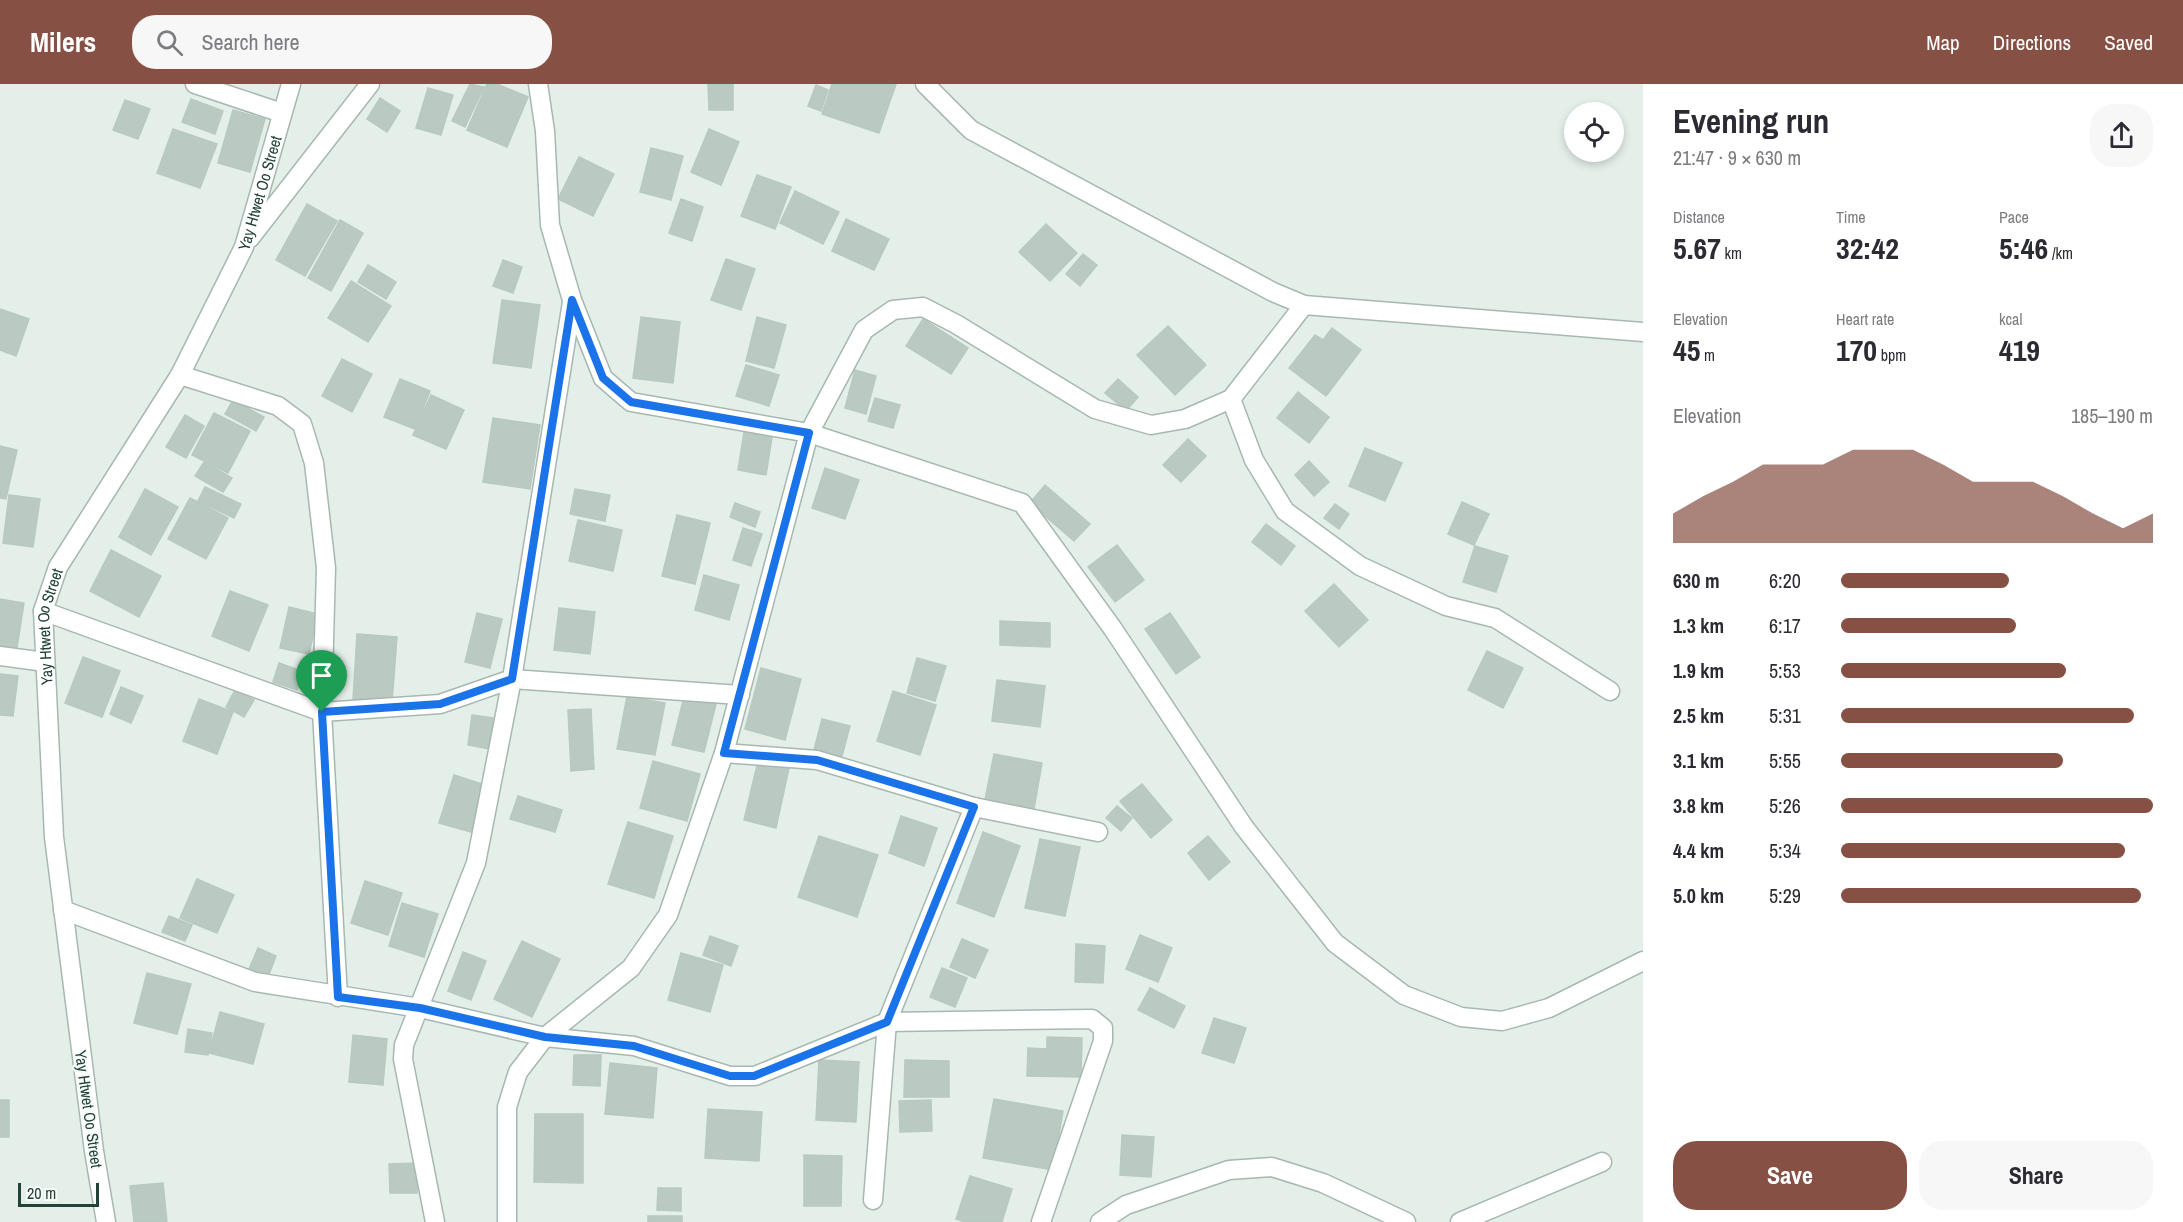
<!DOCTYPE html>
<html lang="en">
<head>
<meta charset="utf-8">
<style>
	body { margin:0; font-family:"Archivo Narrow",sans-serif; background:#f7f7f7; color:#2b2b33; height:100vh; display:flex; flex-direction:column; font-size:22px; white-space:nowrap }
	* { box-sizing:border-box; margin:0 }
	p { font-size:20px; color:#7c7c81 }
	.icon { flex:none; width:33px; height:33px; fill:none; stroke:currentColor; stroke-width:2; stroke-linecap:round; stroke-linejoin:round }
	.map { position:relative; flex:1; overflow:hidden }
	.panel { display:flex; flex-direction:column; background:#fff; width:540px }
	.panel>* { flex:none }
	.tools { position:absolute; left:1564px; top:18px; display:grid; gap:12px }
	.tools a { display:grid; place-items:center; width:60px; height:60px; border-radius:50%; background:#fff; box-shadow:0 3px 9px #0003; font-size:30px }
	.scale { position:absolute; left:18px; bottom:15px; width:81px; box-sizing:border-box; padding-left:6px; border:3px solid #234239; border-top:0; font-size:16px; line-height:21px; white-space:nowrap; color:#234239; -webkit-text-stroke:4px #f6fbf8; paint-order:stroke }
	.pin { position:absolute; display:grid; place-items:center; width:51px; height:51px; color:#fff; margin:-62px -26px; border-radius:50% 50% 50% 0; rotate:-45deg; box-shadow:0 0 6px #0007 }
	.pin .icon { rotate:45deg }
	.round { display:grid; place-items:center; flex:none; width:63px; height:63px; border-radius:24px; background:#f7f7f7 }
	.head { display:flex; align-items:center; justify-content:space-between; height:102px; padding:0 30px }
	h1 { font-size:33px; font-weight:700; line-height:45px }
	.stats { display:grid; grid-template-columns:repeat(3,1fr); gap:9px; height:102px; padding:6px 30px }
	.stats div { display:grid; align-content:center }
	.stats b { font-size:30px; font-weight:700 }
	.stats small { font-size:16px; font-weight:400 }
	.stats p { font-size:16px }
	.chart { height:168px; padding:12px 30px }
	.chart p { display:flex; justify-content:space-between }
	.chart svg { width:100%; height:108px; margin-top:6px; fill:#875044; opacity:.7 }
	.action { display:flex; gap:12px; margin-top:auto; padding:12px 30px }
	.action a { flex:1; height:69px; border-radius:24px; background:#875044; color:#fff; font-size:24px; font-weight:700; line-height:69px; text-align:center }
	.action a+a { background:#f7f7f7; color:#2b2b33 }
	ul { padding:0 30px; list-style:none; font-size:20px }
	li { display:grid; grid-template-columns:96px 72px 1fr; align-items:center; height:45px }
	li i { height:15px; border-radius:8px; background:#875044 }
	header { display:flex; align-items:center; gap:36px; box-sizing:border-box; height:84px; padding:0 30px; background:#875044; color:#fff }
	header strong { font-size:28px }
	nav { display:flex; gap:33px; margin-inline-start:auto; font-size:21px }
	.search { width:420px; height:54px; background:#f7f7f7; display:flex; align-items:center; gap:15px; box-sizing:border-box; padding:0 21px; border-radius:24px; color:#7c7c81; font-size:22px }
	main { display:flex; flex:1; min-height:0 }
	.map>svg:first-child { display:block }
	.building { fill:#bacac3; stroke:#b7c9c1; stroke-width:1.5 }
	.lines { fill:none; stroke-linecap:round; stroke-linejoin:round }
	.minor-casing { stroke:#a7b8b1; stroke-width:21 }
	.minor { stroke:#fff; stroke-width:18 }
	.route-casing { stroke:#fff; stroke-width:12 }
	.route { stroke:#1a73e8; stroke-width:8 }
	.labels { text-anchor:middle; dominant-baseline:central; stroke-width:4.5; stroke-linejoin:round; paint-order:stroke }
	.street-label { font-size:16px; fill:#234239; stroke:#f6fbf8 }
</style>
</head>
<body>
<header>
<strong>Milers</strong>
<div class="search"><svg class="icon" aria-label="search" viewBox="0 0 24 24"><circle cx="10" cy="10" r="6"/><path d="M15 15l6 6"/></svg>Search here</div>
<nav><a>Map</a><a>Directions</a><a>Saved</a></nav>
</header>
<main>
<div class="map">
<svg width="1643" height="1138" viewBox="0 0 1643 1138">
	<rect width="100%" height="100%" fill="#e5efea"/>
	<path class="building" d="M470 0 484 3 465 43 452 37Z
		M487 0H497L528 13 507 63 467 46Z
		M708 0H733V26H709Z
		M832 0H896L879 49 822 30Z
		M816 1 828 6 821 27 808 22Z
		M428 4 453 11 441 51 416 44Z
		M380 14 400 27 387 48 367 35Z
		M191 15 223 27 215 50 182 38Z
		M125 16 150 25 138 55 113 46Z
		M233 26 265 35 250 88 218 79Z
		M173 45 217 60 200 104 157 89Z
		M709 45 739 58 721 101 691 88Z
		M651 64 683 72 671 116 640 108Z
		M579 73 614 90 593 132 558 115Z
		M757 91 791 103 775 145 741 132Z
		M795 107 839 128 823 160 780 139Z
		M681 115 703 123 692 157 669 149Z
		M307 120 337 137 305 192 276 176Z
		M846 135 889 155 874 186 832 167Z
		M340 136 363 149 331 207 308 194Z
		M1046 140 1077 169 1050 197 1019 168Z
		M1083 170 1097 181 1080 202 1066 190Z
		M726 175 755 185 741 226 711 216Z
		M503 176 522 183 513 209 493 202Z
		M368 181 396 198 386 215 358 198Z
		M351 197 391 222 368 258 328 234Z
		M502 216 540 221 531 284 493 279Z
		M0 225 29 235 16 272 0 266Z
		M641 233 680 238 673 299 633 294Z
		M757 233 786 241 774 284 746 277Z
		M923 235 968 264 951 290 906 262Z
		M1168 242 1206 281 1175 311 1137 271Z
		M1332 244 1361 266 1326 312 1289 284 1315 251 1323 256Z
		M342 275 372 290 352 328 322 312Z
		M746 281 779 291 769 322 736 312Z
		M855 286 876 292 866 330 845 324Z
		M400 295 430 307 415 345 384 333Z
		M1118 295 1138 313 1126 327 1105 309Z
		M1298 308 1329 333 1309 359 1277 334Z
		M431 311 464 326 446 365 413 351Z
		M875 314 900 321 893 344 868 337Z
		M233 316 264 333 256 347 225 330Z
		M214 329 250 347 228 389 192 371Z
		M185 331 204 342 186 374 166 363Z
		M493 334 540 341 530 405 483 398Z
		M744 348 772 353 766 391 738 386Z
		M1188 355 1206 372 1181 398 1163 381Z
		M0 362 17 366 6 415 0 414Z
		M1365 364 1402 379 1385 417 1349 402Z
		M1309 377 1329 398 1314 412 1295 391Z
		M204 378 232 394 223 408 195 392Z
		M825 384 859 396 845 435 812 424Z
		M1045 401 1090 440 1074 457 1030 419Z
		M205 403 241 420 234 434 198 417Z
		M145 405 178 423 151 471 119 453Z
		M575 405 610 411 605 437 570 430Z
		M9 411 40 415 33 463 3 459Z
		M190 414 228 434 206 475 168 455Z
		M1462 418 1489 430 1474 461 1448 450Z
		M735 419 760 428 755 443 730 433Z
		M1335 420 1349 430 1339 445 1324 434Z
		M677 431 710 439 695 500 662 492Z
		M578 436 622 446 613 487 569 477Z
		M1266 440 1295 462 1281 481 1252 458Z
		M743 444 762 450 751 482 733 476Z
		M1117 461 1144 496 1115 518 1088 483Z
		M1475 462 1508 472 1496 508 1463 498Z
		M111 466 161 492 139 533 90 507Z
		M704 491 739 501 729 536 695 526Z
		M1334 500 1368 536 1339 563 1305 527Z
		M230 507 268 521 249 567 212 552Z
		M0 515 24 519 16 570 0 567Z
		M289 523 318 530 309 570 280 564Z
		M559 524 595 528 590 570 554 566Z
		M477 529 502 535 490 584 465 578Z
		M1170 529 1200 573 1176 590 1145 545Z
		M1000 537 1050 539V563L1000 561Z
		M357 550 397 553 392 618 353 615Z
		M1487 567 1523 584 1503 624 1468 606Z
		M83 573 120 587 102 633 65 619Z
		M917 574 946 582 935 617 907 609Z
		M279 579 304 588 297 606 273 598Z
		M761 584 801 595 785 656 745 645Z
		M0 590 18 592 13 632 0 631Z
		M997 596 1045 602 1040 643 992 637Z
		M121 603 143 612 131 639 110 630Z
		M235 606 254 616 244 633 226 623Z
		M893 607 936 621 920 671 877 657Z
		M627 612 665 619 655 671 617 665Z
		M684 613 716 620 704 668 672 661Z
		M199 615 233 628 217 670 183 657Z
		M591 625 594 685 571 687 568 626Z
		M472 631 493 634 490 665 468 661Z
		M822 635 850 642 842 672 814 666Z
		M994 670 1042 679 1034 725 985 716Z
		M653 677 700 690 687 737 640 724Z
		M758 677 789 684 776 744 744 736Z
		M454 691 485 701 471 748 439 739Z
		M1142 700 1172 736 1151 754 1120 717Z
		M518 712 562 726 555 748 510 735Z
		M1117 722 1132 734 1121 747 1106 734Z
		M901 732 937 744 924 782 889 769Z
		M628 738 673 752 654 814 608 800Z
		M983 748 1020 762 994 833 957 819Z
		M819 752 878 771 857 833 798 813Z
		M1208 752 1230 778 1209 796 1188 769Z
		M1040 755 1080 763 1065 832 1025 824Z
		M197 795 234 811 217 849 180 834Z
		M365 797 402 809 388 851 351 839Z
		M402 819 438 830 424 873 389 862Z
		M169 832 192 841 185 857 162 848Z
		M1140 851 1172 864 1158 898 1126 885Z
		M710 852 738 862 731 882 703 871Z
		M962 855 988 866 975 894 950 883Z
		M522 857 560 875 532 933 494 915Z
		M1076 860 1105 862 1103 899 1075 898Z
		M258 864 276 872 268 893 249 885Z
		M463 868 486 877 471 916 448 907Z
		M681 869 723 881 710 928 668 916Z
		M942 884 967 894 955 923 930 913Z
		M147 889 191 900 177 950 134 939Z
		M1150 904 1185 922 1174 944 1138 926Z
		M220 928 264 940 253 980 209 969Z
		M1214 934 1246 944 1234 979 1202 969Z
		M188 945 212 949 208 971 185 968Z
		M353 951 387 955 383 1001 349 998Z
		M1047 953 1082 954 1081 993 1027 992 1028 964 1047 965Z
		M574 971H601L600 1002 573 1001Z
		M819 976 859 978 856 1038 816 1036Z
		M905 976 949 977V1013H904Z
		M610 979 657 984 653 1034 605 1030Z
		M994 1015 1063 1027 1053 1086 983 1074Z
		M0 1016H9V1053H0Z
		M931 1016 932 1047 900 1048 899 1017Z
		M708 1025 762 1028 759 1077 705 1074Z
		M535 1030H583V1099L534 1098Z
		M1122 1051 1154 1053 1151 1093 1120 1091Z
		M804 1071 842 1072 841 1122H804Z
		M417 1079V1109H390L389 1080Z
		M970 1092 1012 1105 1002 1138H965L956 1135Z
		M163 1099 167 1138H134L130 1102Z
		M658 1104H681V1127L657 1126Z
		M648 1132H682V1138H648Z"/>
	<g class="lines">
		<defs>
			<g id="minor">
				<path d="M195 0 282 29"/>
				<path d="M538 0 545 47 550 141 572 216 603 294 631 318 809 349 1022 419 1113 545 1244 743 1335 859 1404 911 1461 933 1502 937 1549 924 1643 877"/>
				<path d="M925 0 971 46 1273 208 1304 221 1643 248"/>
				<path d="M250 154 370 0"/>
				<path d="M180 291 278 322 302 340 314 379 326 484 322 628 338 913"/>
				<path d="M1231 315 1254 376 1285 427 1360 482 1446 522 1495 534 1610 607"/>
				<path d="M43 527 322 628 440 620 512 595 740 611"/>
				<path d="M0 572 45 578"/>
				<path d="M724 669 817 676 974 723 1098 748"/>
				<path d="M63 826 255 898 420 924 545 953 634 962 730 992H755L887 938 1092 935 1103 944V957L1041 1138"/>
				<path d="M873 1116 887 938 974 723"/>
				<path id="s1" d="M106 1138 94 1067 54 753 43 527 58 483 180 291 244 163 291 0"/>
				<path d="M435 1138 403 975 404 961 476 779 512 595 572 218"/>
				<path d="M507 1138V1023L518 988 545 953 631 884 668 831 724 669 809 349 864 246 893 226 923 223 956 240 1095 325 1151 341 1185 335 1231 315 1304 221"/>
				<path d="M1100 1138 1126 1121 1229 1086 1272 1083 1323 1099 1406 1138"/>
				<path d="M1460 1138 1602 1078"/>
			</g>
		</defs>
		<use href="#minor" class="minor-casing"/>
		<use href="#minor" class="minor"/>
	</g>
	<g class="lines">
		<defs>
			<path id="route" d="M572 216 603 294 631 318 809 349 724 669 817 676 974 723 887 938 754 992H730L634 962 545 953 420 924 338 913 322 628 440 620 512 595Z"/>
		</defs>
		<use href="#route" class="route-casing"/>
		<use href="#route" class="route"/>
	</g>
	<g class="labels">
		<g class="street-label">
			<text stroke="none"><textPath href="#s1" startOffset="1088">Yay Htwet Oo Street</textPath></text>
			<text stroke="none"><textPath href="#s1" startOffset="600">Yay Htwet Oo Street</textPath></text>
			<text transform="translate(89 1025) rotate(82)">Yay Htwet Oo Street</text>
		</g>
	</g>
</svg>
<div class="tools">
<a><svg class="icon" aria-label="locate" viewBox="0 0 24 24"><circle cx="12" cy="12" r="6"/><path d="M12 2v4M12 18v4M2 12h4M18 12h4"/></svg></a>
</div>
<div class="scale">20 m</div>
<div class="pin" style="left:322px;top:628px;background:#1e9e55"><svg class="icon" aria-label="arrive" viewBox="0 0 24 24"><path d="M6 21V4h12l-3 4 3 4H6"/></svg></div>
</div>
<section class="panel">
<div class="head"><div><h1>Evening run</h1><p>21:47 · 9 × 630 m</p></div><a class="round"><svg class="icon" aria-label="share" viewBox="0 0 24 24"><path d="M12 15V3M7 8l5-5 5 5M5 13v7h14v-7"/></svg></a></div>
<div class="stats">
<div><p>Distance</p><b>5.67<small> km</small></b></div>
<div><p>Time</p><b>32:42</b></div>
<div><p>Pace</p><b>5:46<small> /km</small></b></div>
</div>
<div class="stats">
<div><p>Elevation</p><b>45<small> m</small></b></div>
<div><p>Heart rate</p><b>170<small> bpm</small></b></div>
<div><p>kcal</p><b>419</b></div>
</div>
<div class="chart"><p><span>Elevation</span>185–190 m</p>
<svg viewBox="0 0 160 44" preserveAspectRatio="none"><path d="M0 44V32L10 25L20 19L30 12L40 12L50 12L60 6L70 6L80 6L90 12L100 19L110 19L120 19L130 25L140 32L150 38L160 32V44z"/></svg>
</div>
<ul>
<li><b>630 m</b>6:20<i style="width:54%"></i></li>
<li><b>1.3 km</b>6:17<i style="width:56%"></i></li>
<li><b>1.9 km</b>5:53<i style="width:72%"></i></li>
<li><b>2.5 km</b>5:31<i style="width:94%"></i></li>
<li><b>3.1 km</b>5:55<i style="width:71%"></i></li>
<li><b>3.8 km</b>5:26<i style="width:100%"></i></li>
<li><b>4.4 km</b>5:34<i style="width:91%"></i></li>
<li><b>5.0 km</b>5:29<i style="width:96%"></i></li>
</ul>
<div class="action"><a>Save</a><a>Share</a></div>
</section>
</main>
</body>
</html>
